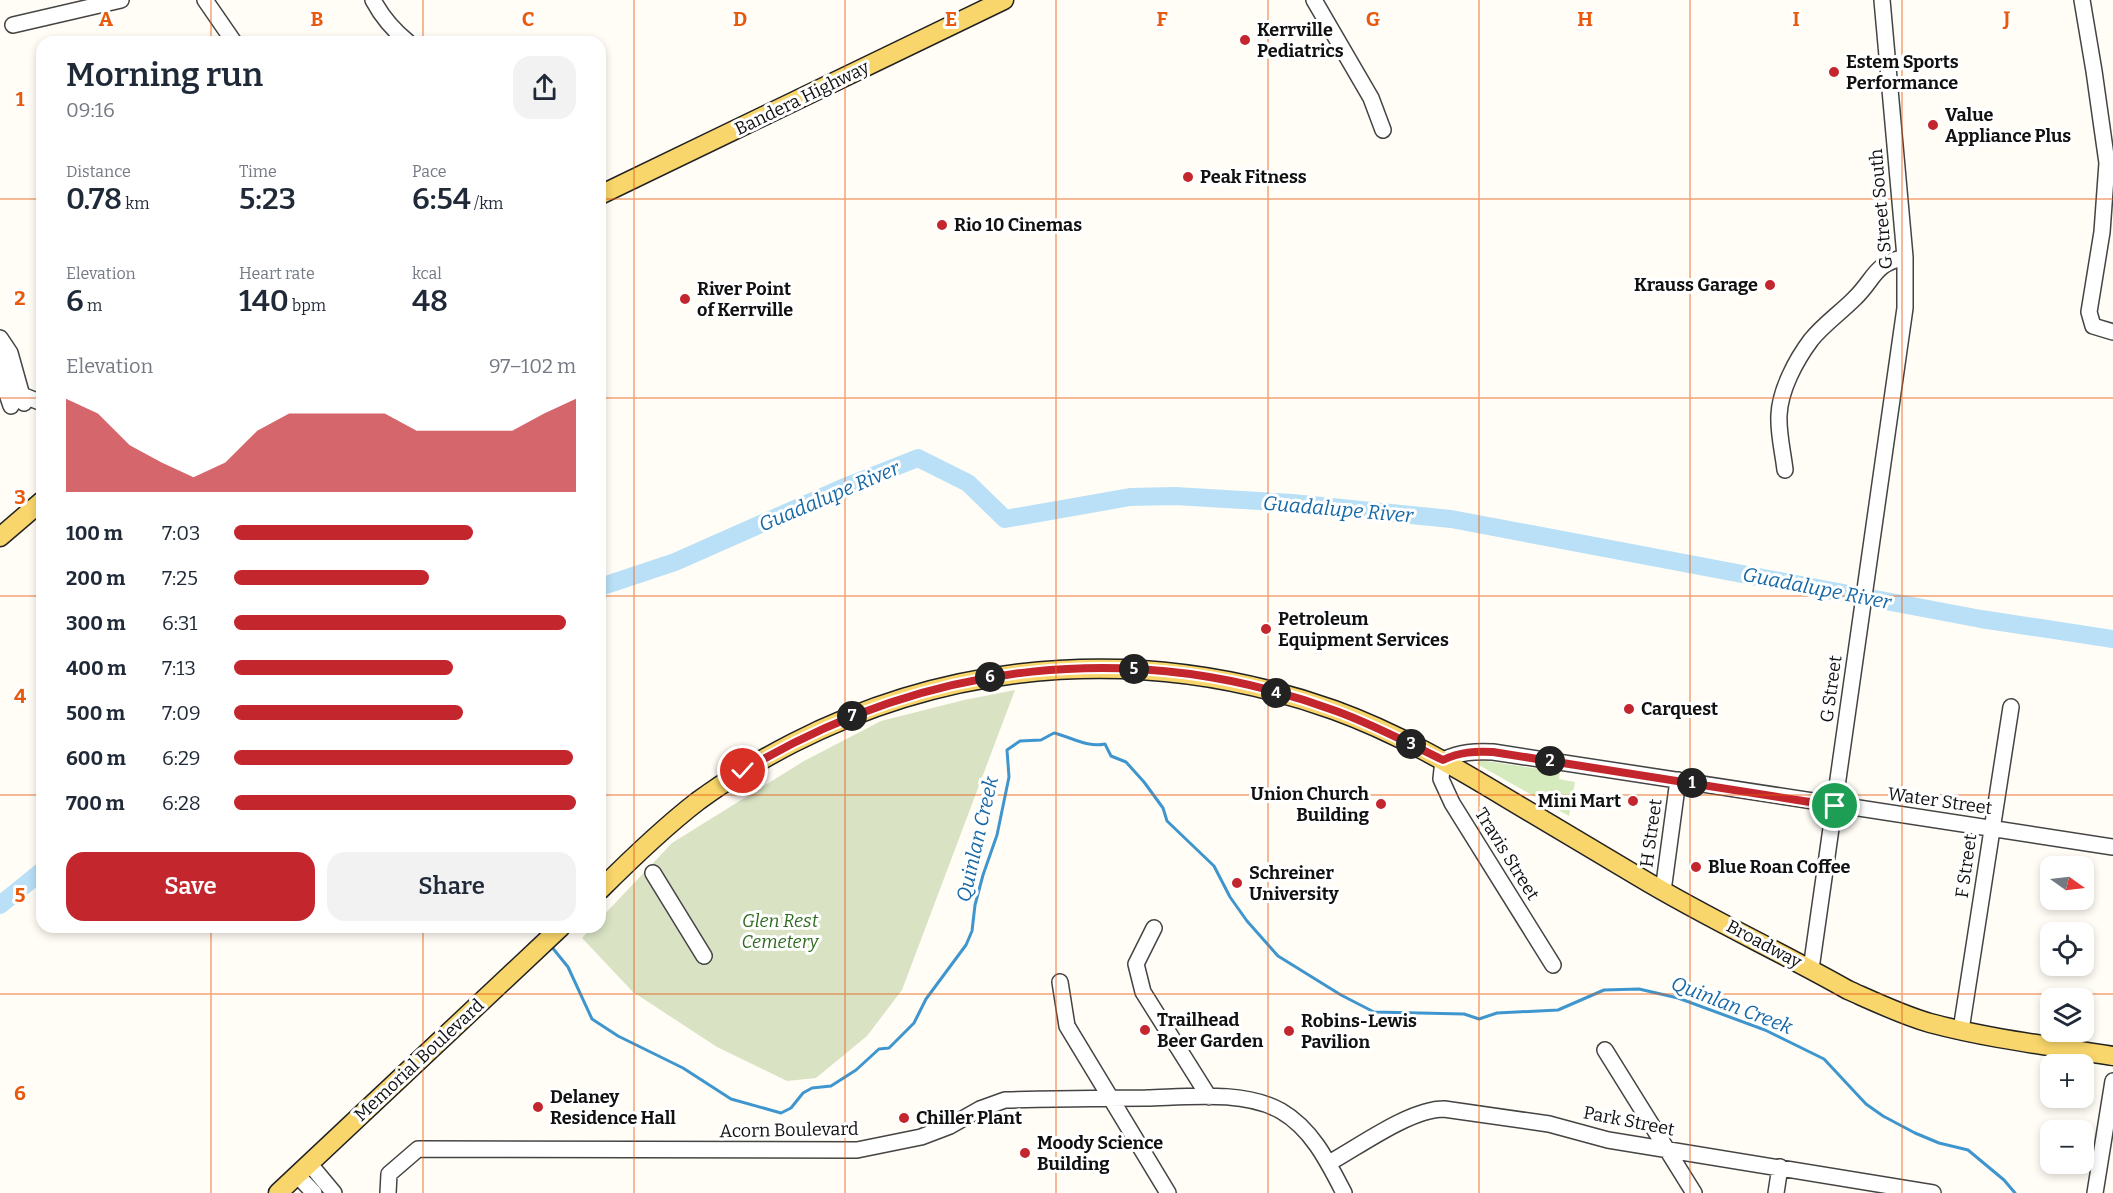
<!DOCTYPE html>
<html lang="en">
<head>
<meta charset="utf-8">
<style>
	body { margin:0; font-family:Bitter,serif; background:#f2f2f3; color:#1f2937; height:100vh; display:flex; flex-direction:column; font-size:22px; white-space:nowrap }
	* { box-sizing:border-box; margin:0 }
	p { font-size:20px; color:#747a83 }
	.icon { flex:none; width:33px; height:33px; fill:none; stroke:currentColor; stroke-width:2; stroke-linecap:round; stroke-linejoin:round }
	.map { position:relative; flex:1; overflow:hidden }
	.sheet { position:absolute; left:36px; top:36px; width:570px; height:897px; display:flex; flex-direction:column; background:#fff; border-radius:18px; box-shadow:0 3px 9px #0003 }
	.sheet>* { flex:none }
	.needle { width:39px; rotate:104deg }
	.fabs { position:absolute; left:2040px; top:856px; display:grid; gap:12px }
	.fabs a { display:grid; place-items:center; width:54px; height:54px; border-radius:12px; background:#fff; box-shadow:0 3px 9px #0003; font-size:30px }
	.pin { position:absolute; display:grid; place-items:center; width:51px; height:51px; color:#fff; margin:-26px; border:3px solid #fff; border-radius:50%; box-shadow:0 2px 6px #0007 }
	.km { position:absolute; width:30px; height:30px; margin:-15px; border-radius:50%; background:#222; color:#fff; font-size:16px; line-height:30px; text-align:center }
	.round { display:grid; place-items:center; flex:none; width:63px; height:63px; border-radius:18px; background:#f2f2f3 }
	.head { display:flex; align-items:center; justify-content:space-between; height:102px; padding:0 30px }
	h1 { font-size:33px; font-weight:600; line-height:45px }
	.stats { display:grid; grid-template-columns:repeat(3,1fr); gap:9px; height:102px; padding:6px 30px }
	.stats div { display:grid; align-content:center }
	.stats b { font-size:30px; font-weight:600 }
	.stats small { font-size:16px; font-weight:400 }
	.stats p { font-size:16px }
	.chart { height:168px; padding:12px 30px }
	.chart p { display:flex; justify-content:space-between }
	.chart svg { width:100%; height:108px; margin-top:6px; fill:#c4262e; opacity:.7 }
	.cta { display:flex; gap:12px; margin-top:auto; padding:12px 30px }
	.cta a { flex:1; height:69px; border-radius:18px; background:#c4262e; color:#fff; font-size:24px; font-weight:600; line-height:69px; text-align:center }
	.cta a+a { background:#f2f2f3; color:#1f2937 }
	ul { padding:0 30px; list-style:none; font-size:20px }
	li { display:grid; grid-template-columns:96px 72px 1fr; align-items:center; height:45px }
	li i { height:15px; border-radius:8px; background:#c4262e }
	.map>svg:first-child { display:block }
	.green { fill:#d5ebbd }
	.cemetery { fill:#d9e3c4 }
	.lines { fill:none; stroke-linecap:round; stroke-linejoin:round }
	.stream { stroke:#3f96cf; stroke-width:3 }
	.river { stroke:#b9e0f7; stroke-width:18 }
	.minor-casing { stroke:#444; stroke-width:18 }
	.major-casing { stroke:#222; stroke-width:21 }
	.minor { stroke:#fff; stroke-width:15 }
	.major { stroke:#f9d66b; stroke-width:18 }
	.route-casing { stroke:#fff; stroke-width:12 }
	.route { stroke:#c4262e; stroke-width:8 }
	.grid { fill:none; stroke:#e8590c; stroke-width:1.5; stroke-opacity:0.55 }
	.poi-dot { fill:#c4262e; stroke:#fff; stroke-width:2 }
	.labels { text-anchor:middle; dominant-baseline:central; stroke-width:6; stroke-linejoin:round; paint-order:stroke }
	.poi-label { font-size:18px; font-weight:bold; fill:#111; stroke:#fff; text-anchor:start }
	.street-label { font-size:18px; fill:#111; stroke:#fff }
	.park-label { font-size:18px; font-style:italic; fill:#2f6b1f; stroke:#fff }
	.water-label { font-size:20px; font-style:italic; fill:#1768a6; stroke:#fff }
	.grid-label { font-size:20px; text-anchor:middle; font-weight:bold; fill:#e8590c; stroke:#fff; stroke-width:6; stroke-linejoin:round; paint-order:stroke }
</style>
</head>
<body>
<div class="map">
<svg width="2113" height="1193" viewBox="0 0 2113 1193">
	<rect width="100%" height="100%" fill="#fffdf5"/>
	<path class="green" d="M1479 760 1560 772 1559 779 1575 782 1569 816 1477 764Z"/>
	<path class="cemetery" d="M1015 690 902 990 867 1036 816 1078 787 1081 717 1047 633 992 582 938 592 927H600V919L672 843 804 761 881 721 964 700Z"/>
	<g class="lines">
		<path class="stream" d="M535 927 543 936
			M551 946 568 967 592 1019 618 1036 683 1068 731 1099 781 1113 791 1108 803 1093 812 1088 831 1086 856 1070 879 1049 889 1048 914 1023 926 999 966 945 972 931 975 905 983 875 997 835 1009 777 1007 750 1020 741 1041 740 1054 733C1071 737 1088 748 1105 744L1111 756 1126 762 1144 782 1163 808 1167 821 1214 866 1230 897 1247 921 1278 956 1341 995 1374 1012 1464 1014 1479 1019 1497 1013 1558 1010 1604 990 1639 989 1678 998 1765 1030 1824 1059 1866 1104 1883 1116 1915 1133 1939 1143 1968 1150 2004 1180 2015 1193"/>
		<path class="river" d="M600 587 675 562 847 486 918 458 968 483 1005 519 1130 497 1175 496 1292 503 1451 519 1981 619 2113 639
			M0 905 42 871"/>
		<defs>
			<path id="minor" d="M205 0 234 42
				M373 0C382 17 393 30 408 42
				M1314 0 1371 98 1383 130
				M2082 0 2094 71 2107 163 2102 232 2089 312 2093 326 2113 332
				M13 25 121 0
				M0 338 10 353 24 403
				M1 346 5 388 11 406
				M17 393 42 403
				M1785 470C1783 452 1778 433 1779 415 1780 390 1796 360 1811 340 1823 325 1840 313 1854 299 1876 278 1872 265 1905 257
				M653 873 704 956
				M1663 891 1678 780
				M1154 928 1136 964 1143 992 1209 1097
				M1553 965 1452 803 1441 779 1443 760C1460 752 1475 751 1493 752L2113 847
				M1811 969 1905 308V257L1882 0
				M1060 982 1067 1026 1168 1193
				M1961 1030 2011 707
				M1605 1050 1694 1193
				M309 1163 334 1193
				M1329 1163C1360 1146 1410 1109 1444 1109L1549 1124 1608 1140 1933 1193
				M297 1175 314 1193
				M388 1193 389 1174 418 1149 857 1150 921 1137 950 1126 980 1109 1005 1100C1052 1099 1099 1098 1146 1098 1187 1097 1244 1090 1281 1111 1312 1129 1328 1162 1344 1193
				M1776 1193 1780 1167
				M2095 1193 2113 1081"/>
			<path id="major" d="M600 195 1004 0
				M0 537 42 501
				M600 890C631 859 663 828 698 801 728 779 760 760 793 743 963 656 1154 646 1334 710 1395 732 1452 765 1508 799 1552 825 1596 851 1639 877 1707 918 1779 951 1848 990 1875 1002 1902 1015 1930 1023 1990 1039 2052 1046 2113 1056
				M278 1193 561 927"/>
		</defs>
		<use href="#minor" class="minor-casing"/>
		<use href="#major" class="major-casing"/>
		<use href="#minor" class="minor"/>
		<use href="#major" class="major"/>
	</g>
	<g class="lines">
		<defs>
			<path id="route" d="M743 771C926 661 1134 636 1336 711 1372 724 1408 743 1443 760 1460 752 1475 751 1493 752L1835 806"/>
		</defs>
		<use href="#route" class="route-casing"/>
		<use href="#route" class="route"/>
	</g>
	<path class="grid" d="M211 0V42M423 0V42M634 0V1193M845 0V1193M1056 0V1193M1268 0V1193M1479 0V1193M1690 0V1193M1902 0V1193M0 199H42M600 199H2113M0 398H42M600 398H2113M0 596H42M600 596H2113M0 795H42M600 795H2113M211 927V1193M423 927V1193M0 994H2113"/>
	<g class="poi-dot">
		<circle cx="1245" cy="40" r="6"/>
		<circle cx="1834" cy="72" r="6"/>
		<circle cx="1933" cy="125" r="6"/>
		<circle cx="1188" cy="177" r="6"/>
		<circle cx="942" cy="225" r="6"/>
		<circle cx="1770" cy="285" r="6"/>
		<circle cx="685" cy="299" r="6"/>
		<circle cx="1266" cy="629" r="6"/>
		<circle cx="1629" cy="709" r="6"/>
		<circle cx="1633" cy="801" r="6"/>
		<circle cx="1381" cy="804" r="6"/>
		<circle cx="1696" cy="867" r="6"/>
		<circle cx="1237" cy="883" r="6"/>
		<circle cx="1145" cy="1030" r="6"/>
		<circle cx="1289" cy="1031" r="6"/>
		<circle cx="538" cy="1107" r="6"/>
		<circle cx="904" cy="1118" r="6"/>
		<circle cx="1025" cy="1153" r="6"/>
	</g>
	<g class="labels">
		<g class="poi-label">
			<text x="1257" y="30">Kerrville<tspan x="1257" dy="21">Pediatrics</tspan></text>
			<text x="1846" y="62">Estem Sports<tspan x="1846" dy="21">Performance</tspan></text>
			<text x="1945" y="115">Value<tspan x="1945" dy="21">Appliance Plus</tspan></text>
			<text x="1200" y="177">Peak Fitness</text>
			<text x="954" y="225">Rio 10 Cinemas</text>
			<text x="1758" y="285" text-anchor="end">Krauss Garage</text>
			<text x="697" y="289">River Point<tspan x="697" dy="21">of Kerrville</tspan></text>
			<text x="1278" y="619">Petroleum<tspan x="1278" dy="21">Equipment Services</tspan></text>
			<text x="1641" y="709">Carquest</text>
			<text x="1369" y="794" text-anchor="end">Union Church<tspan x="1369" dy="21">Building</tspan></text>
			<text x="1621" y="801" text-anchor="end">Mini Mart</text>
			<text x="1708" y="867">Blue Roan Coffee</text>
			<text x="1249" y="873">Schreiner<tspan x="1249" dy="21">University</tspan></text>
			<text x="1157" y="1020">Trailhead<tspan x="1157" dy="21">Beer Garden</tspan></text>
			<text x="1301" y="1021">Robins-Lewis<tspan x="1301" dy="21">Pavilion</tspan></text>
			<text x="550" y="1097">Delaney<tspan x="550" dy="21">Residence Hall</tspan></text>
			<text x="916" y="1118">Chiller Plant</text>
			<text x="1037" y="1143">Moody Science<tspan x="1037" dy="21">Building</tspan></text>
		</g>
		<g class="street-label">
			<text transform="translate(802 98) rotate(-26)">Bandera Highway</text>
			<text transform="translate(1881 209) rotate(-95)">G Street South</text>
			<text transform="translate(1831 689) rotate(-82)">G Street</text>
			<text transform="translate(1940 801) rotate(8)">Water Street</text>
			<text transform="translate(1651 833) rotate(-82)">H Street</text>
			<text transform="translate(1507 854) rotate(58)">Travis Street</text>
			<text transform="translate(1966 866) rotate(-82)">F Street</text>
			<text transform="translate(1764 944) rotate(28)">Broadway</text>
			<text transform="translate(419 1060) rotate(-43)">Memorial Boulevard</text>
			<text transform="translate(1629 1121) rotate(11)">Park Street</text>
			<text transform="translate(789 1130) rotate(-1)">Acorn Boulevard</text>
		</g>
		<g class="park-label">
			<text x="780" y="921">Glen Rest<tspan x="780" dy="21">Cemetery</tspan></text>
		</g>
		<g class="water-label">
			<text transform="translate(829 496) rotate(-23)">Guadalupe River</text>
			<text transform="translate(1338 509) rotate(5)">Guadalupe River</text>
			<text transform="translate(1817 588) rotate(11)">Guadalupe River</text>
			<text transform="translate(977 839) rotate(-77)">Quinlan Creek</text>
			<text transform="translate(1732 1005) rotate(21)">Quinlan Creek</text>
		</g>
	</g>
	<g class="grid-label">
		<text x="106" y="26">A</text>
		<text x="317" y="26">B</text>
		<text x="528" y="26">C</text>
		<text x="740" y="26">D</text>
		<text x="951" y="26">E</text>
		<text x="1162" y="26">F</text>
		<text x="1373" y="26">G</text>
		<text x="1585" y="26">H</text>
		<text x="1796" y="26">I</text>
		<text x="2007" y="26">J</text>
		<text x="20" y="106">1</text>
		<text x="20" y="305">2</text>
		<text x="20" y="504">3</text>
		<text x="20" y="703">4</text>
		<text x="20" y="902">5</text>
		<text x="20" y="1100">6</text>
	</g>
</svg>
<div class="fabs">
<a><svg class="needle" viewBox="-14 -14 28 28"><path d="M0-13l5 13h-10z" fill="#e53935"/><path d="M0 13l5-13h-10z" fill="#747a83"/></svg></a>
<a><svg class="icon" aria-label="locate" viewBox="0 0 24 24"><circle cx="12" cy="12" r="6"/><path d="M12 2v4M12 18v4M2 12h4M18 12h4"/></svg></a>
<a><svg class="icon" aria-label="layers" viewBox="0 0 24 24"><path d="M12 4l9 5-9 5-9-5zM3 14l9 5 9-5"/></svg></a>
<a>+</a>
<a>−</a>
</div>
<div class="pin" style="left:1835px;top:806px;background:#1e9e55"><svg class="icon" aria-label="arrive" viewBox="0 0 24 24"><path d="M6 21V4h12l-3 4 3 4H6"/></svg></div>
<div class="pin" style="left:743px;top:771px;background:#d93025"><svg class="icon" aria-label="check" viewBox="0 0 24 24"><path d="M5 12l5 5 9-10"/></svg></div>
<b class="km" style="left:1692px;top:783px">1</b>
<b class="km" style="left:1550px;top:761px">2</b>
<b class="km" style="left:1411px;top:744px">3</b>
<b class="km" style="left:1276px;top:693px">4</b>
<b class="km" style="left:1134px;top:669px">5</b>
<b class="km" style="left:990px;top:677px">6</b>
<b class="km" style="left:852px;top:716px">7</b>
<section class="sheet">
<div class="head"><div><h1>Morning run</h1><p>09:16</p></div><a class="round"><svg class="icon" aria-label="share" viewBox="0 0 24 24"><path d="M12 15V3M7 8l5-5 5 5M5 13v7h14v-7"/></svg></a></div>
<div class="stats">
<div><p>Distance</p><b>0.78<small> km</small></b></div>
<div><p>Time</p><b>5:23</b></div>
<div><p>Pace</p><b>6:54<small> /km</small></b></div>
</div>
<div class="stats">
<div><p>Elevation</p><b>6<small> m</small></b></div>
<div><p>Heart rate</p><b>140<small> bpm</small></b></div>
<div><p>kcal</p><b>48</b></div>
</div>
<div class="chart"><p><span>Elevation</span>97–102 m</p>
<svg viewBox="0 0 160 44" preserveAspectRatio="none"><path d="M0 44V6L10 12L20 25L30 32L40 38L50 32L60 19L70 12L80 12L90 12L100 12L110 19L120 19L130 19L140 19L150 12L160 6V44z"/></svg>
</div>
<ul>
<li><b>100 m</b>7:03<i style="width:70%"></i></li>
<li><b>200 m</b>7:25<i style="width:57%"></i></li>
<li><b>300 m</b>6:31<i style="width:97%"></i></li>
<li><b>400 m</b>7:13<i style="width:64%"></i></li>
<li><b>500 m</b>7:09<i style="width:67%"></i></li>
<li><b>600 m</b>6:29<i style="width:99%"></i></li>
<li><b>700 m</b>6:28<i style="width:100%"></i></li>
</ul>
<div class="cta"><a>Save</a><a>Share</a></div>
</section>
</div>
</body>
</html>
